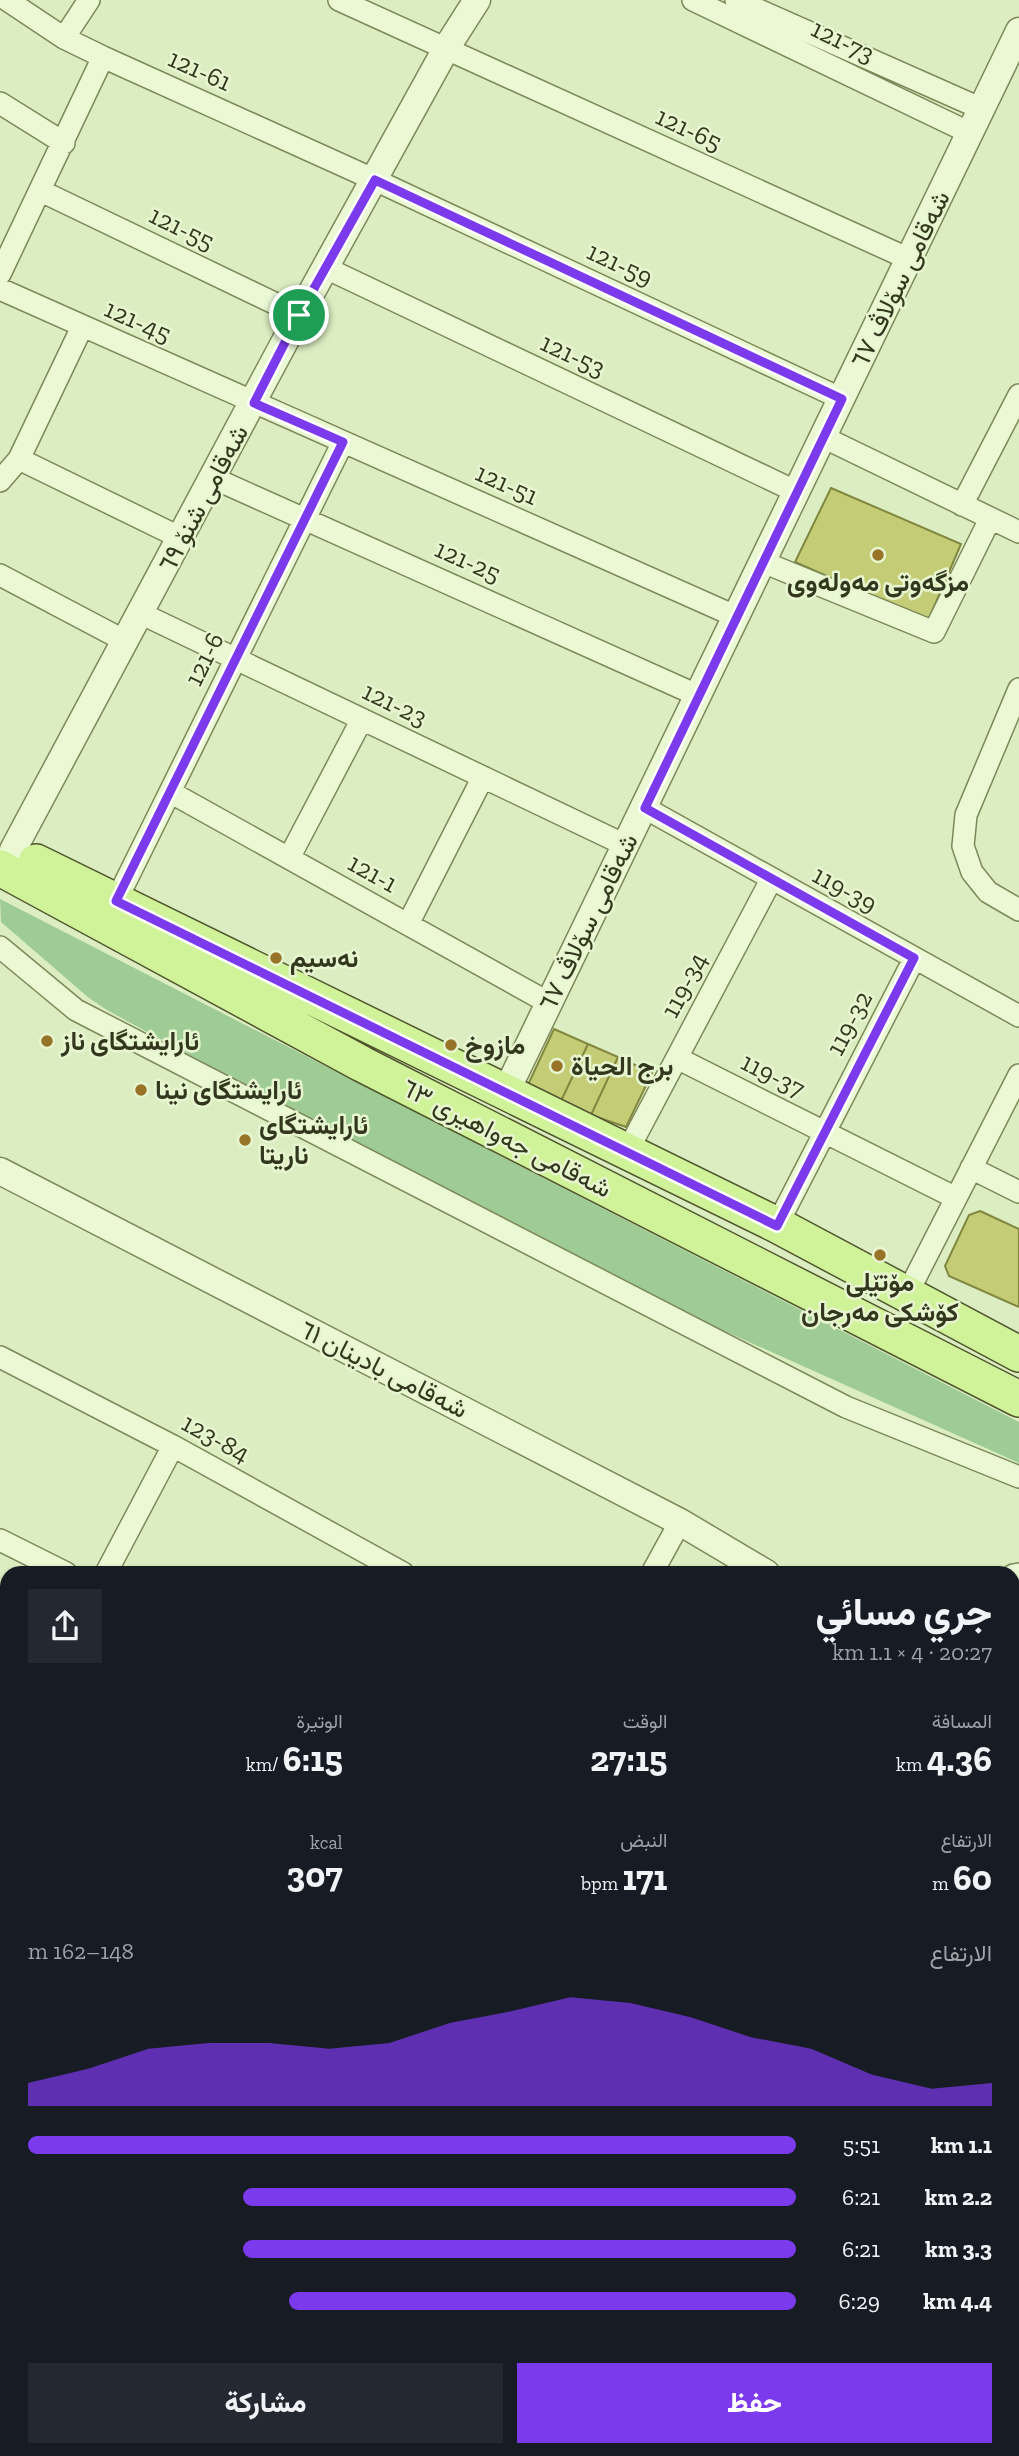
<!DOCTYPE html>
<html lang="ar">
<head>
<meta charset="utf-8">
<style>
	body { margin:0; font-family:"Zilla Slab",Vazirmatn,serif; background:#242831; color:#f1f3f6; direction:rtl; height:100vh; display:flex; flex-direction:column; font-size:26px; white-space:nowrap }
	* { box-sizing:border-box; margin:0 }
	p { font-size:23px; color:#9ea1a6 }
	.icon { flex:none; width:38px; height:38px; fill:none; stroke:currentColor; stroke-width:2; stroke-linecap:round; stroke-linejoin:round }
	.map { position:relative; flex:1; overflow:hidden; direction:ltr }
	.panel { position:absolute; left:0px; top:1566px; width:1020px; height:891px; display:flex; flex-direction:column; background:#171b24; border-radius:21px 21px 0 0; box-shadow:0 2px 5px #0004; direction:rtl }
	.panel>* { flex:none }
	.pin { position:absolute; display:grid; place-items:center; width:60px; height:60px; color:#fff; margin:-30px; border:4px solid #fff; border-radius:50%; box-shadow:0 2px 7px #0007 }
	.round { display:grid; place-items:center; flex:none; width:74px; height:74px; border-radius:0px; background:#242831 }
	.headline { display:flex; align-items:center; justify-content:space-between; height:119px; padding:0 28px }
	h1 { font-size:38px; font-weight:800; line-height:52px }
	.stats { display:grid; grid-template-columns:repeat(3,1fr); gap:10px; height:119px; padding:7px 28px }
	.stats div { display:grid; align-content:center }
	.stats b { font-size:35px; font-weight:800 }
	.stats small { font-size:19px; font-weight:400 }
	.stats p { font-size:19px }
	.chart { height:196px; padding:14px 28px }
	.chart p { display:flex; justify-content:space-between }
	.chart svg { width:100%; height:126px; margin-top:7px; fill:#7c3aed; opacity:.7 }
	.action { display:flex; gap:14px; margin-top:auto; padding:14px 28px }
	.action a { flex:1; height:80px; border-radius:0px; background:#7c3aed; color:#fff; font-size:28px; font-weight:800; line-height:80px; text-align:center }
	.action a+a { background:#242831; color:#f1f3f6 }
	ul { padding:0 28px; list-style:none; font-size:23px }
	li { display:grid; grid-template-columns:112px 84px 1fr; align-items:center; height:52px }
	li i { height:18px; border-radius:9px; background:#7c3aed }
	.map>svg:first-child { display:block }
	.green { fill:#9fcc95 }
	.building { fill:#c4cd76; stroke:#81873e; stroke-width:2 }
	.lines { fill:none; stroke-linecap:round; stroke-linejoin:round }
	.minor-casing { stroke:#7d8858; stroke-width:24 }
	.tertiary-casing { stroke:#7d8858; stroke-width:29 }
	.primary-casing { stroke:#4f552d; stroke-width:38 }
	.minor { stroke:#eaf9d4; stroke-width:21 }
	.tertiary { stroke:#eaf9d4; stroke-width:26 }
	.primary { stroke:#d0f298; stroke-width:35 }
	.route-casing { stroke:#fff; stroke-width:14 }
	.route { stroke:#7c3aed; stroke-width:9 }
	.poi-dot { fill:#977428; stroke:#e7f6d0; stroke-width:2.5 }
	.labels { text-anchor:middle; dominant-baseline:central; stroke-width:5; stroke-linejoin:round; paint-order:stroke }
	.street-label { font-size:26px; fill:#32371d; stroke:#e7f6d0 }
	.poi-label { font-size:26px; font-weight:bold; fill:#32371d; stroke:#e7f6d0; text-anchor:start }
</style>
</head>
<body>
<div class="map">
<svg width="1019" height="2456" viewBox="0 0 1019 2456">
	<rect width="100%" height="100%" fill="#dceec1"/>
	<path class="green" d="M0 899 1019 1422V1463L711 1325 364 1151 107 1010 89 998 1 922Z
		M0 1754 7 1758V1855L0 1856Z
		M721 2450H806L804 2456H732Z"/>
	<path class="building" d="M831 488 961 544 928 621 795 562Z
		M554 1029 588 1044 560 1103 526 1089Z
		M588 1044 618 1057 591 1115 560 1103Z
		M618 1057 652 1073 626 1127 591 1115Z
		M980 1211 1019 1229V1307L949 1276 945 1266 969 1215Z"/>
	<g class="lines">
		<defs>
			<path id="minor" d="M7 0 64 38 103 57 375 180 842 399
				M339 0 909 259
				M693 0 970 133
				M736 0 982 109
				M64 38 89 0
				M0 103 64 143
				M41 191 299 315
				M326 268 797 492
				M0 274 103 57
				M0 289 737 617
				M823 437 1019 532
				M19 459 181 538
				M213 478 699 696
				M0 481 19 459 82 327
				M962 505 1019 395
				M763 562 934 632 990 519
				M0 575 125 641
				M140 613 625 845
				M1019 689 966 815 963 846 972 872 988 892 1019 910
				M170 792 549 1003
				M645 808 1019 1016
				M289 858 362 719
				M116 901 343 442
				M408 924 483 777
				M0 947 76 1010 846 1407 1019 1477
				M677 1058 956 1198
				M627 1152 771 880
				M971 1168 1019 1192
				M777 1225 914 959
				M906 1296 1019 1075
				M0 1357 173 1446 403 1573
				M0 1540 66 1573
				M106 1573 173 1446
				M652 1573 680 1522
				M1013 1575 1019 1574
				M0 1867 7 1866
				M1013 1873 1019 1862
				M1013 1948 1019 1951
				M0 2046 7 2045
				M1013 2111 1019 2115
				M0 2189 7 2188
				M699 2450 710 2456
				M991 2450 1002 2456
				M124 2456 128 2450
				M308 2456 312 2450
				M816 2456 819 2450"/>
			<path id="tertiary" d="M13 850 299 315 447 47 477 0
				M505 1094 1019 31
				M0 1171 680 1522 766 1573
				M1013 1712 1019 1715
				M0 1735 7 1738
				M1013 2282 1019 2285
				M0 2349 7 2348
				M493 2450 504 2456"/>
			<path id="primary" d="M36 862 777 1225 1019 1354
				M0 868 362 1064 1019 1399"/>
		</defs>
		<use href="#minor" class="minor-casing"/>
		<use href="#tertiary" class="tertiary-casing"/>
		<use href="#primary" class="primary-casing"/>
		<use href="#minor" class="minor"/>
		<use href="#tertiary" class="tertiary"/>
		<use href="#primary" class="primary"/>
	</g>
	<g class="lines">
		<defs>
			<path id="route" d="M375 180 842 399 645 808 914 958 777 1226 116 901 343 442 254 403 299 315Z"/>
		</defs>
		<use href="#route" class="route-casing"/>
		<use href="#route" class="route"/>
	</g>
	<g class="poi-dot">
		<circle cx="878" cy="555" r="7"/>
		<circle cx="276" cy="958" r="7"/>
		<circle cx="47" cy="1041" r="7"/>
		<circle cx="451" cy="1045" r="7"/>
		<circle cx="557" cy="1066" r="7"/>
		<circle cx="141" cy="1090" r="7"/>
		<circle cx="245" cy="1140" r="7"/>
		<circle cx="880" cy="1255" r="7"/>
	</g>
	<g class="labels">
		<g class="street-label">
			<text transform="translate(843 41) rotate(26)">121-73</text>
			<text transform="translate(200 70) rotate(24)">121-61</text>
			<text transform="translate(689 129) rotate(25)">121-65</text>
			<text transform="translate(182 228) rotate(26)">121-55</text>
			<text transform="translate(620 264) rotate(25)">121-59</text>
			<text transform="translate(900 279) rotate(-64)">شەقامی سۆلاڤ ٦٧</text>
			<text transform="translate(138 321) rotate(24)">121-45</text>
			<text transform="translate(573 355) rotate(25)">121-53</text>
			<text transform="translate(507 484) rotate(24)">121-51</text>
			<text transform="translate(203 498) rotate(-62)">شەقامی شنۆ ٦٩</text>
			<text transform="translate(468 561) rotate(24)">121-25</text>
			<text transform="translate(204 659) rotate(-64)">121-6</text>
			<text transform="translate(395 704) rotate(26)">121-23</text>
			<text transform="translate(373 873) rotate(29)">121-1</text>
			<text transform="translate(845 889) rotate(29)">119-39</text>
			<text transform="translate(588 922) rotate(-64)">شەقامی سۆلاڤ ٦٧</text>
			<text transform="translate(684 985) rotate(-62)">119-34</text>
			<text transform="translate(849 1023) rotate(-62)">119-32</text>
			<text transform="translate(773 1075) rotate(27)">119-37</text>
			<text transform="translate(507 1138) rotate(27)">شەقامی جەواهیری ٦٣</text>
			<text transform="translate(384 1369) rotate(27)">شەقامی بادینان ٦١</text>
			<text transform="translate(216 1438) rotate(29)">123-84</text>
		</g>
		<g class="poi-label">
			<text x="878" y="582" text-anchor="middle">مزگەوتی مەولەوی</text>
			<text x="290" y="958">نەسیم</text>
			<text x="61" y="1041">ئارایشتگای ناز</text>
			<text x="465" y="1045">مازوخ</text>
			<text x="571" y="1066">برج الحياة</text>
			<text x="155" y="1090">ئارایشتگای نینا</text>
			<text x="259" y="1125">ئارایشتگای<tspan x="259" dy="30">ناریتا</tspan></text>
			<text x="880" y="1282" text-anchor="middle">مۆتێلی<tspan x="880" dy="30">کۆشکی مەرجان</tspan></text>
		</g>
	</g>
</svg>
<div class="pin" style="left:299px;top:315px;background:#1e9e55"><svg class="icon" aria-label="arrive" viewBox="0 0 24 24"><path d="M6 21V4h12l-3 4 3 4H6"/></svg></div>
<section class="panel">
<div class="headline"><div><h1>جري مسائي</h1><p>20:27 · 4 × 1.1 km</p></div><a class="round"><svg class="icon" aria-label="share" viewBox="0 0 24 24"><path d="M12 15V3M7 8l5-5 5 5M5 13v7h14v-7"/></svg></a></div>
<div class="stats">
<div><p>المسافة</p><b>4.36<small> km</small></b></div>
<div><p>الوقت</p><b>27:15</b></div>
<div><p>الوتيرة</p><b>6:15<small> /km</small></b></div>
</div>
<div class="stats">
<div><p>الارتفاع</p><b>60<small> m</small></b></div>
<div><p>النبض</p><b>171<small> bpm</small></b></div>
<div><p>kcal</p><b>307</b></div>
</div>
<div class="chart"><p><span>الارتفاع</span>148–162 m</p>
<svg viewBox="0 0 160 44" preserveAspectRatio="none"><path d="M0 44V36L10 31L20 24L30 22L40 22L50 24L60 22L70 15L80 11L90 6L100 8L110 13L120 20L130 24L140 33L150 38L160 36V44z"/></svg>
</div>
<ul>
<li><b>1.1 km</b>5:51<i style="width:100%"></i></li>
<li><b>2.2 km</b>6:21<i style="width:72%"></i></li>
<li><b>3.3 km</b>6:21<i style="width:72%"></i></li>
<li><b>4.4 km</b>6:29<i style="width:66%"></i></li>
</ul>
<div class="action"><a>حفظ</a><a>مشاركة</a></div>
</section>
</div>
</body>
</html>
